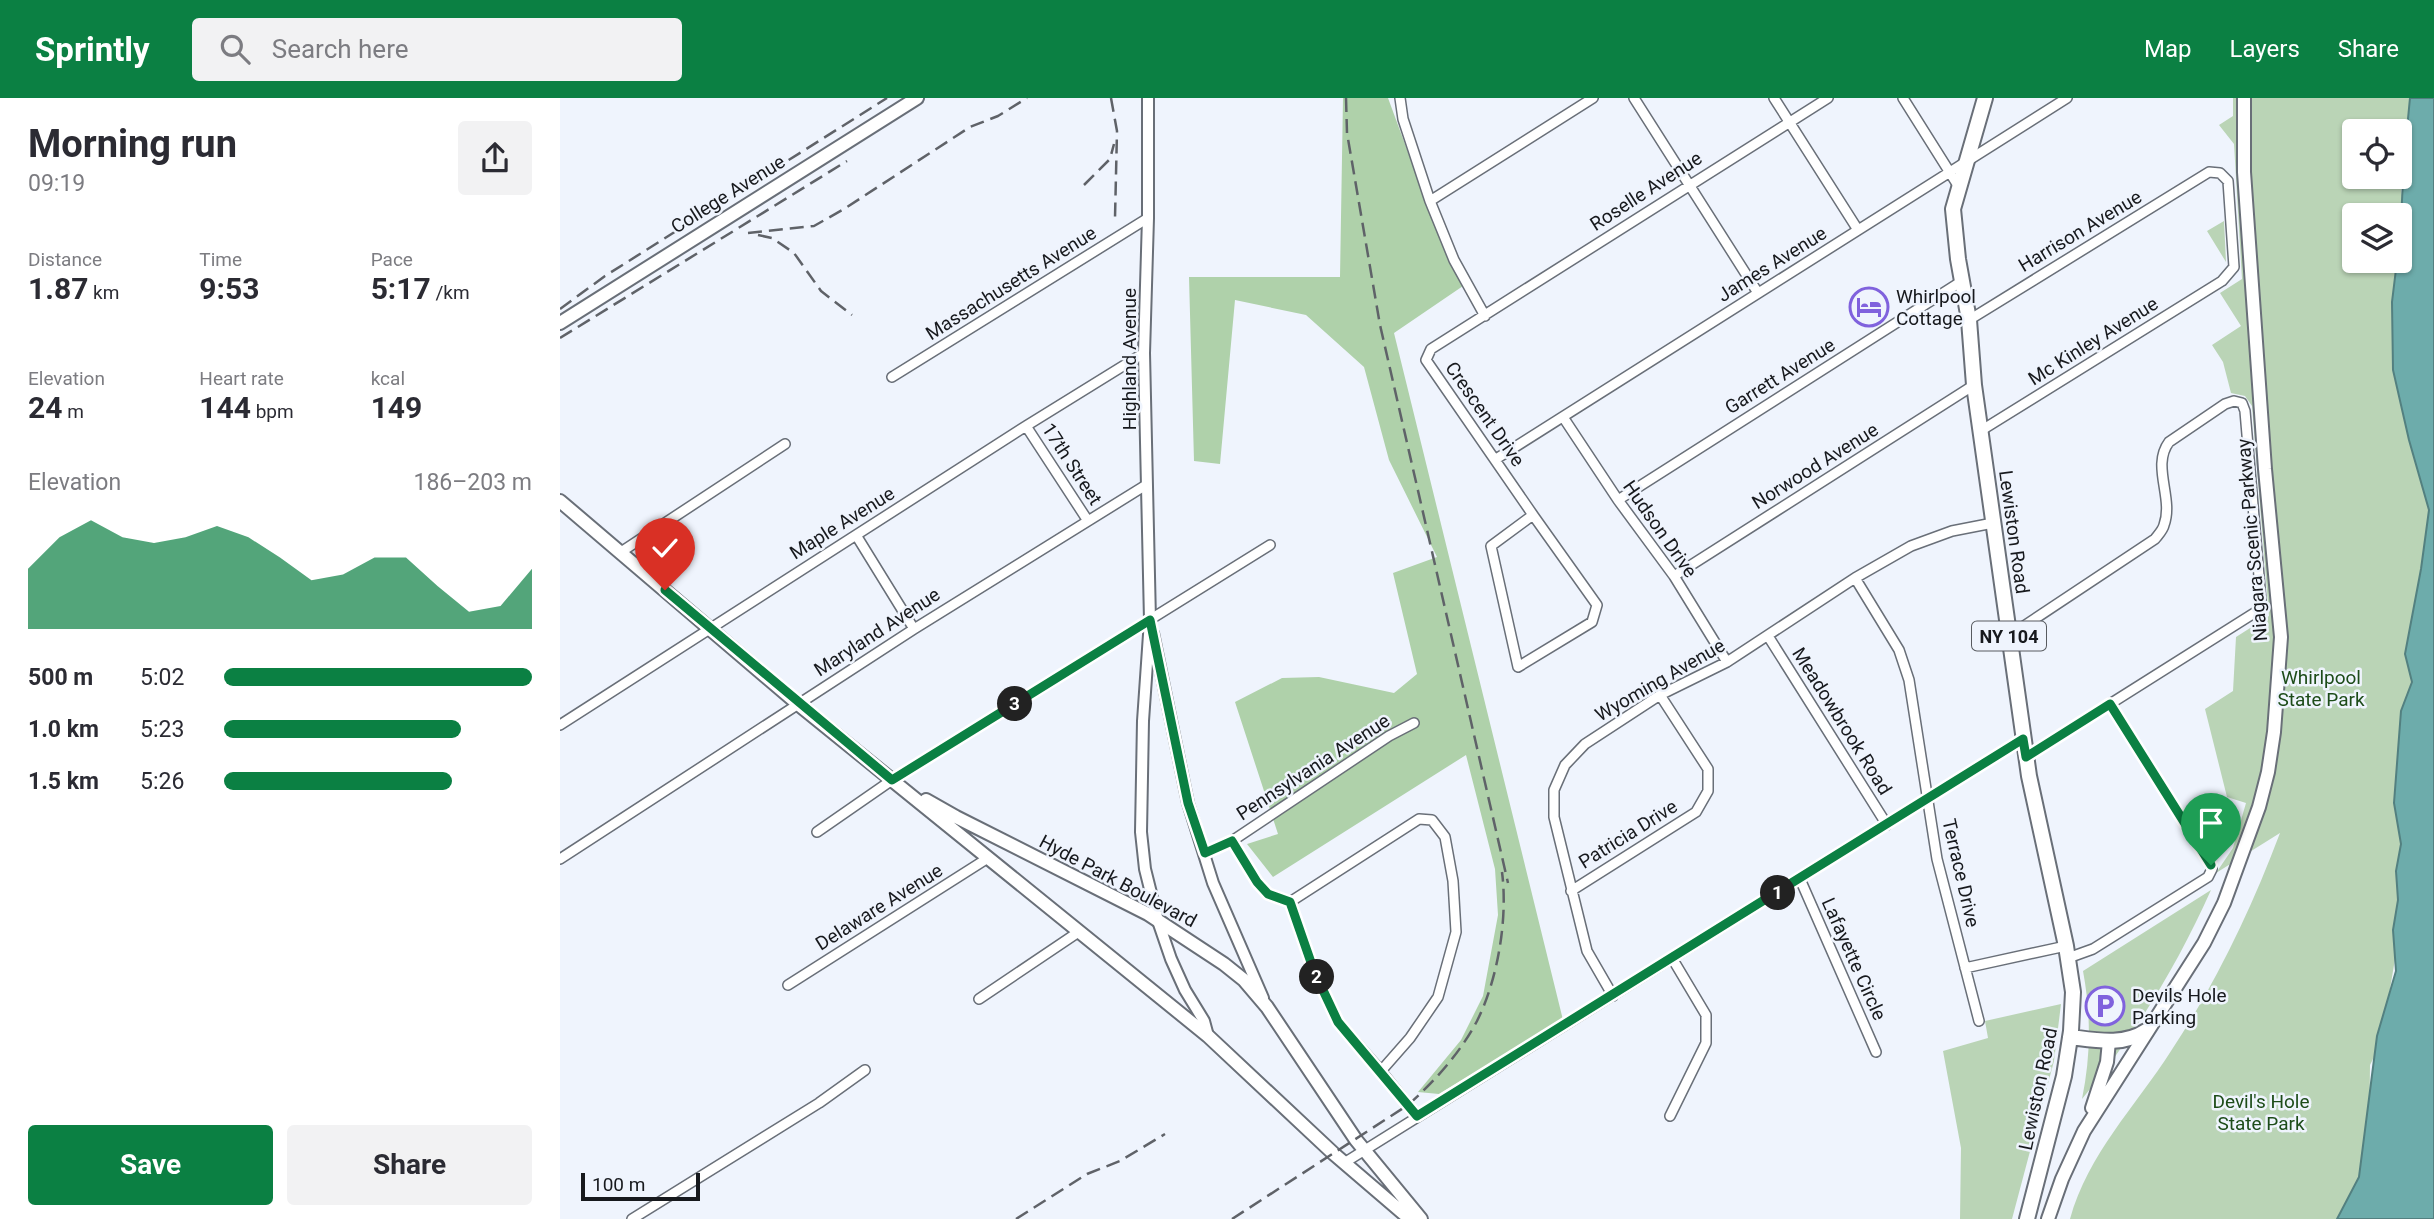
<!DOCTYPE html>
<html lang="en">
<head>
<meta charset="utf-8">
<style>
	body { margin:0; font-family:Roboto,sans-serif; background:#f2f2f3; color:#2b2b33; height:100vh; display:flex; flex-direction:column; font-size:26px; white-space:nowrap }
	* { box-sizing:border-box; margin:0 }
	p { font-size:23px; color:#7c7c81 }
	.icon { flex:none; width:38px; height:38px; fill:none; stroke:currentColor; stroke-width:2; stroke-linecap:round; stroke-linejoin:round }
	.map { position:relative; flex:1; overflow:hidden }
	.details { display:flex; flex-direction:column; background:#fff; width:560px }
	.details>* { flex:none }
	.controls { position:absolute; left:1782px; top:21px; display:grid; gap:14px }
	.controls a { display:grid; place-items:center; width:70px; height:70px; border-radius:7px; background:#fff; box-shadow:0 2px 5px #0004; font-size:35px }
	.scale { position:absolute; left:21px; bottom:18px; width:119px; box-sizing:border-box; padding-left:7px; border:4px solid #17191d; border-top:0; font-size:19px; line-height:24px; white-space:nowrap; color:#17191d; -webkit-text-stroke:5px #eff4fd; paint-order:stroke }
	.pin { position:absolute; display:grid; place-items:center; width:60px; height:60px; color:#fff; margin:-72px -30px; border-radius:50% 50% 50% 0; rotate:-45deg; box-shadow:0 0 7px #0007 }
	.pin .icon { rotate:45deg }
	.km { position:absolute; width:35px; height:35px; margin:-18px; border-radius:50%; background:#222; color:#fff; font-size:19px; line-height:35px; text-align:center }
	.round { display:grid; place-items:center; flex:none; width:74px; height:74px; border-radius:7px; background:#f2f2f3 }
	.overview { display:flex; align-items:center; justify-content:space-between; height:119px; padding:0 28px }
	h1 { font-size:38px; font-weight:700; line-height:52px }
	.stats { display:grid; grid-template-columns:repeat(3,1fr); gap:10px; height:119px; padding:7px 28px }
	.stats div { display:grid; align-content:center }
	.stats b { font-size:30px; font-weight:700 }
	.stats small { font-size:19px; font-weight:400 }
	.stats p { font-size:19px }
	.chart { height:196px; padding:14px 28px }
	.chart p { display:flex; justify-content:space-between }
	.chart svg { width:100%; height:126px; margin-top:7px; fill:#0b8043; opacity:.7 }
	.primary-button { display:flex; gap:14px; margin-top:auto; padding:14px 28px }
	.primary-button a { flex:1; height:80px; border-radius:7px; background:#0b8043; color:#fff; font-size:28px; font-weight:700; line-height:80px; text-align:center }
	.primary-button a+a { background:#f2f2f3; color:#2b2b33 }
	ul { padding:0 28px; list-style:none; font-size:23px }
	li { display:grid; grid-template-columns:112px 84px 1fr; align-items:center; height:52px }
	li i { height:18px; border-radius:9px; background:#0b8043 }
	header { display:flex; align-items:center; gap:42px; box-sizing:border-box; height:98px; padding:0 35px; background:#0b8043; color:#fff }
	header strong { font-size:33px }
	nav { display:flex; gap:38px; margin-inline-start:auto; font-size:24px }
	.search { width:490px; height:63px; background:#f2f2f3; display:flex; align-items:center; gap:18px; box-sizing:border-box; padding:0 24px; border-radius:7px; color:#7c7c81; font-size:26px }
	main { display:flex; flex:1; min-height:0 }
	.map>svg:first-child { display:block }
	.green { fill:#bad4b6; fill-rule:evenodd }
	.forest { fill:#afd1aa }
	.water { fill:#6dacab; stroke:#538080; stroke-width:2 }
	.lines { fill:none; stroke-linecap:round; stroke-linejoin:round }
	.minor-casing { stroke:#696f78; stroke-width:12 }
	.tertiary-casing { stroke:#696f78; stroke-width:14 }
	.secondary-casing { stroke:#696f78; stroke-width:16 }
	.primary-casing { stroke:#696f78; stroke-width:18 }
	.minor { stroke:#fff; stroke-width:9 }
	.tertiary { stroke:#fff; stroke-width:10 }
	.secondary { stroke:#fff; stroke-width:12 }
	.primary { stroke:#fff; stroke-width:14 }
	.rail { stroke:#5f6268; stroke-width:2.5; stroke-dasharray:14 7; stroke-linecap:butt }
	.route-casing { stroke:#fff; stroke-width:14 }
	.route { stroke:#0b8043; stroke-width:9 }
	.labels { text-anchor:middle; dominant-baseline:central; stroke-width:5; stroke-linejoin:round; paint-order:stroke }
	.shield { fill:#eff4fd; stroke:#585b60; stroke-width:2 }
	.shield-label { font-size:18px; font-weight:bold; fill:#17191d }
	.street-label { font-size:19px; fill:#17191d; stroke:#eff4fd }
	.poi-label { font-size:19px; fill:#17191d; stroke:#eff4fd; text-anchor:start }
	.park-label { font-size:19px; fill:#1d4c19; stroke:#eff4fd }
</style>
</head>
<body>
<header>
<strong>Sprintly</strong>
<div class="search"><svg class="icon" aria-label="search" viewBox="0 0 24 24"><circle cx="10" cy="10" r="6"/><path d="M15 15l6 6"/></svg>Search here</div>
<nav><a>Map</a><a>Layers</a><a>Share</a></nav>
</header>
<main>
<section class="details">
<div class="overview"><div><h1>Morning run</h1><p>09:19</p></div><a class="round"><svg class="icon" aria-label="share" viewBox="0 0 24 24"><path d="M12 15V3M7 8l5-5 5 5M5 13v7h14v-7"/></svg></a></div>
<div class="stats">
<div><p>Distance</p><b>1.87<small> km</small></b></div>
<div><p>Time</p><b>9:53</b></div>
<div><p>Pace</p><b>5:17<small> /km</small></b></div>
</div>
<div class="stats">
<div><p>Elevation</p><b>24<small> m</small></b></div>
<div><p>Heart rate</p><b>144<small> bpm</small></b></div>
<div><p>kcal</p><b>149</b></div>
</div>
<div class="chart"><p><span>Elevation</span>186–203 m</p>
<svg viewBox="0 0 160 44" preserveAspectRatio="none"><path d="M0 44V23L10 12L20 6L30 12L40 14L50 12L60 8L70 12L80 19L90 27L100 25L110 19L120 19L130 29L140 38L150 36L160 23V44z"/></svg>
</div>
<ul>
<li><b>500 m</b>5:02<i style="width:100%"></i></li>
<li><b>1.0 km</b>5:23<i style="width:77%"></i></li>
<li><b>1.5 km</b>5:26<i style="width:74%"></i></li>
</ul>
<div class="primary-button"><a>Save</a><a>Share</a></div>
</section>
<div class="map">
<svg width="1874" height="1121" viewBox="0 0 1874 1121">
	<rect width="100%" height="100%" fill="#eff4fd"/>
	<path class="green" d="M1673 0H1856L1845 40 1851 68 1841 92 1848 130 1839 159V117H1794V163H1839L1871 402 1849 560 1852 596 1837 849 1821 945 1810 967 1809 1052 1788 1121H1510C1528 1056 1575 1009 1611 953 1656 885 1691 812 1720 735L1656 775 1673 750 1686 705 1667 699 1645 611 1673 593 1676 539 1709 518 1692 308 1685 298 1671 295 1663 264 1652 247 1681 228 1660 195 1682 181 1674 46 1659 27 1673 18ZM1794 33H1839V79H1794Z
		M1664 123 1666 164 1647 133Z
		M1651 792C1617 868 1575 937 1522 1001 1531 958 1531 916 1523 873Z
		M1501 906 1494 963 1452 1121H1400L1401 1050 1383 953 1428 940 1425 923Z"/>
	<path class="forest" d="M783 0H828L877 133 903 188 834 235 1003 922 879 996 858 994 901 942 923 898 938 817 935 771 906 657 713 779 687 746 718 736 675 604 722 580 759 579 834 595 857 576 833 475 877 459 829 362 804 269 746 217 675 202 660 366 634 363 629 179H780Z"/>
	<path class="water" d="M1850 0H1874V1121H1777L1799 1079 1817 938 1836 873 1833 832 1838 802 1836 773 1841 746 1834 705 1841 613 1852 584 1845 556 1861 471 1869 412 1849 342 1833 272 1832 204 1837 163H1839L1844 62Z"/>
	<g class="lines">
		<defs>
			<path id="minor" d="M840 0 843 21 870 103 894 162 925 218
				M1074 0 1198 195
				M1214 0 1298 132
				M1343 0 1399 89
				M870 103 1033 0
				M1409 222 1649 74 1660 75 1668 83 1674 169 1662 183 1422 332
				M332 279 588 120
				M1003 319 1058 402 1114 478 1167 564
				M466 328 528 423
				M936 361 1507 0
				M1058 402 1402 183
				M973 417 866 262 871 251 1268 0
				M973 417 1037 507 1032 524 958 569 931 448Z
				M296 437 354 531
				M61 454 225 346
				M1114 478 1414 287
				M1295 480 1339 552 1349 582 1377 761 1419 923
				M1208 538 1327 727
				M1449 538 1595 441C1598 437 1603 432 1604 427 1614 400 1591 368 1609 344L1665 306 1674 303 1682 305 1685 313 1699 478 1701 503 1699 512 1466 659
				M0 627 466 328 584 255
				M257 734 332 682 710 447
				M672 743 829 638 854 625
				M644 755 672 743 697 784 708 796 730 804 754 873 778 924 821 973
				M0 761 354 531 586 387
				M1240 781 1316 954
				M1011 793 1136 714 1148 693V671L1100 597
				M730 804 859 721 872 722 885 739 893 783 896 834 878 899 850 940 821 973 857 1018
				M1508 860 1533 851 1648 779 1652 771 1650 765 1550 606
				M1405 870 1506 848
				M228 887 428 760
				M1053 898 1027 853 994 719V692L1005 667 1025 646 1100 597 1167 564 1295 480 1351 448 1392 433 1433 425
				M419 901 520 833
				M1110 1018 1146 945V917L1112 860
				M784 1065 1463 641
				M72 1121 259 1005 305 972"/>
			<path id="tertiary" d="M588 0V120L584 255 590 522 583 623 581 734 585 771 598 823 611 861 625 892 644 923 648 938
				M593 535 628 705 653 785 703 900"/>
			<path id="secondary" d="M0 225 357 0
				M0 403 238 606 648 938 774 1056 850 1121
				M366 702 396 719 588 816 664 866 684 882 707 909 796 1042 861 1121
				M1532 1010 1547 964 1549 943
				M1488 1121 1502 1081 1524 1033 1644 845 1664 805 1699 709 1708 674 1714 634 1721 539 1705 371 1684 74V0"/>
			<path id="primary" d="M1425 0 1393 111 1398 161 1409 222 1414 287 1469 678 1506 848 1513 894 1511 933 1504 978 1467 1121
				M1510 939C1535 942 1564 948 1586 933"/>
		</defs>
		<use href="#minor" class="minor-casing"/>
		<use href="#tertiary" class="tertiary-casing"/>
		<use href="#secondary" class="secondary-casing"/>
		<use href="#primary" class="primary-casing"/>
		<use href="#minor" class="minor"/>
		<use href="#tertiary" class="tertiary"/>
		<use href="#secondary" class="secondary"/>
		<use href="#primary" class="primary"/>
		<path class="rail" d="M551 0 557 33 555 120
			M786 0 787 35 820 227 948 785
			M524 87 550 61 554 46
			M188 135 254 128 284 111 410 29 438 18 467 0
			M198 137 212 140 234 155 261 193 292 217
			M0 211 45 178 327 0
			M0 240 287 63
			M456 1121 527 1076 560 1063 605 1036
			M672 1121 848 1007C875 983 900 955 917 923 938 881 948 820 942 774"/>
	</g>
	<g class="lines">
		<defs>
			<path id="route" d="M105 492 332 682 590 522 628 705 645 755 672 743 697 784 708 796 730 804 754 873 778 924 857 1018 1463 641 1466 659 1550 606 1651 767"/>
		</defs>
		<use href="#route" class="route-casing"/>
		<use href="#route" class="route"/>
	</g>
	<defs>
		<symbol id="hotel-ring" viewBox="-11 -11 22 22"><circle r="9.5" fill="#eff4fd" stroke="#8062dd" stroke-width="1.5"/><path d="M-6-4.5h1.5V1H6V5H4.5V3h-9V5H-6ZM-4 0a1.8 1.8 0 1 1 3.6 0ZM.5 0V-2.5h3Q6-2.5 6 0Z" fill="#8062dd"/></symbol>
		<symbol id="parking-ring" viewBox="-11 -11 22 22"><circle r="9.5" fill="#eff4fd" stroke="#8062dd" stroke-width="1.5"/><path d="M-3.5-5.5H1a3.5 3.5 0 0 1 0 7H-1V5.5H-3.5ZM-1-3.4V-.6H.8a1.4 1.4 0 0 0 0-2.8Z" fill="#8062dd"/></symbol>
	</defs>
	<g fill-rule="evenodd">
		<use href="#hotel-ring" x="1287" y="187" width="44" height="44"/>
		<use href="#parking-ring" x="1523" y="886" width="44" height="44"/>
	</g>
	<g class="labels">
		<rect class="shield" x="1412" y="523.5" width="74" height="29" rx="5"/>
		<g class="shield-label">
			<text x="1449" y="538">NY 104</text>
		</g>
		<g class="street-label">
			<text transform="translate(1086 93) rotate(-33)">Roselle Avenue</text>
			<text transform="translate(168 96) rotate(-32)">College Avenue</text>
			<text transform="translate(1520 133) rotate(-31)">Harrison Avenue</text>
			<text transform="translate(1212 166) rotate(-32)">James Avenue</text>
			<text transform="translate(451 185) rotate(-32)">Massachusetts Avenue</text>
			<text transform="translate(1533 243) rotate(-32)">Mc Kinley Avenue</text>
			<text transform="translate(569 261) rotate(-90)">Highland Avenue</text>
			<text transform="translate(1220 278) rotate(-32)">Garrett Avenue</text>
			<text transform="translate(925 316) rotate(55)">Crescent Drive</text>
			<text transform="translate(512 366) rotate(57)">17th Street</text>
			<text transform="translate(1255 368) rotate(-32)">Norwood Avenue</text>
			<text transform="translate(282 425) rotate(-32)">Maple Avenue</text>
			<text transform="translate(1100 431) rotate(55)">Hudson Drive</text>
			<text transform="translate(1454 434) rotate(82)">Lewiston Road</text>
			<text transform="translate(1692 442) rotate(-95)">Niagara Scenic Parkway</text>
			<text transform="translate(317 534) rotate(-33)">Maryland Avenue</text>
			<text transform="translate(1100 582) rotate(-30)">Wyoming Avenue</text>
			<text transform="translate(1282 623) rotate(58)">Meadowbrook Road</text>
			<text transform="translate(753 669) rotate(-33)">Pennsylvania Avenue</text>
			<text transform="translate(1068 736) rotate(-32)">Patricia Drive</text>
			<text transform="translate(1401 775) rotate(77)">Terrace Drive</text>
			<text transform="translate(558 783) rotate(28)">Hyde Park Boulevard</text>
			<text transform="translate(319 809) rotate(-32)">Delaware Avenue</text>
			<text transform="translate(1294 861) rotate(66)">Lafayette Circle</text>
			<text transform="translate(1478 991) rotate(-78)">Lewiston Road</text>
		</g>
		<g class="poi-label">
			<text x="1336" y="198">Whirlpool<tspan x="1336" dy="22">Cottage</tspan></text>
			<text x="1572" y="897">Devils Hole<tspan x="1572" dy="22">Parking</tspan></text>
		</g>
		<g class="park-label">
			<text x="1761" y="579">Whirlpool<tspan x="1761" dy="22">State Park</tspan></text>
			<text x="1701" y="1003">Devil's Hole<tspan x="1701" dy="22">State Park</tspan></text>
		</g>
	</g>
</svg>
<div class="controls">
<a><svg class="icon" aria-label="locate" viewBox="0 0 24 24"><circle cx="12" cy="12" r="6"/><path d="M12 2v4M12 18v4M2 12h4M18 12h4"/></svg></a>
<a><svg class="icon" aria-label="layers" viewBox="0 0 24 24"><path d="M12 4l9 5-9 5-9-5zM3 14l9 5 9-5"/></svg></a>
</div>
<div class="scale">100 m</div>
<div class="pin" style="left:1651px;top:767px;background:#1e9e55"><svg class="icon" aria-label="arrive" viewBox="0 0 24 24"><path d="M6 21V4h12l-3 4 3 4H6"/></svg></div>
<div class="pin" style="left:105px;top:492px;background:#d93025"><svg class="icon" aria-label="check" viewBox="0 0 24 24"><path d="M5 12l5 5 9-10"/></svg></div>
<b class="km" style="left:1218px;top:795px">1</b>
<b class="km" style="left:757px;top:879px">2</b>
<b class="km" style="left:455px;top:606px">3</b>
</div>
</main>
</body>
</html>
